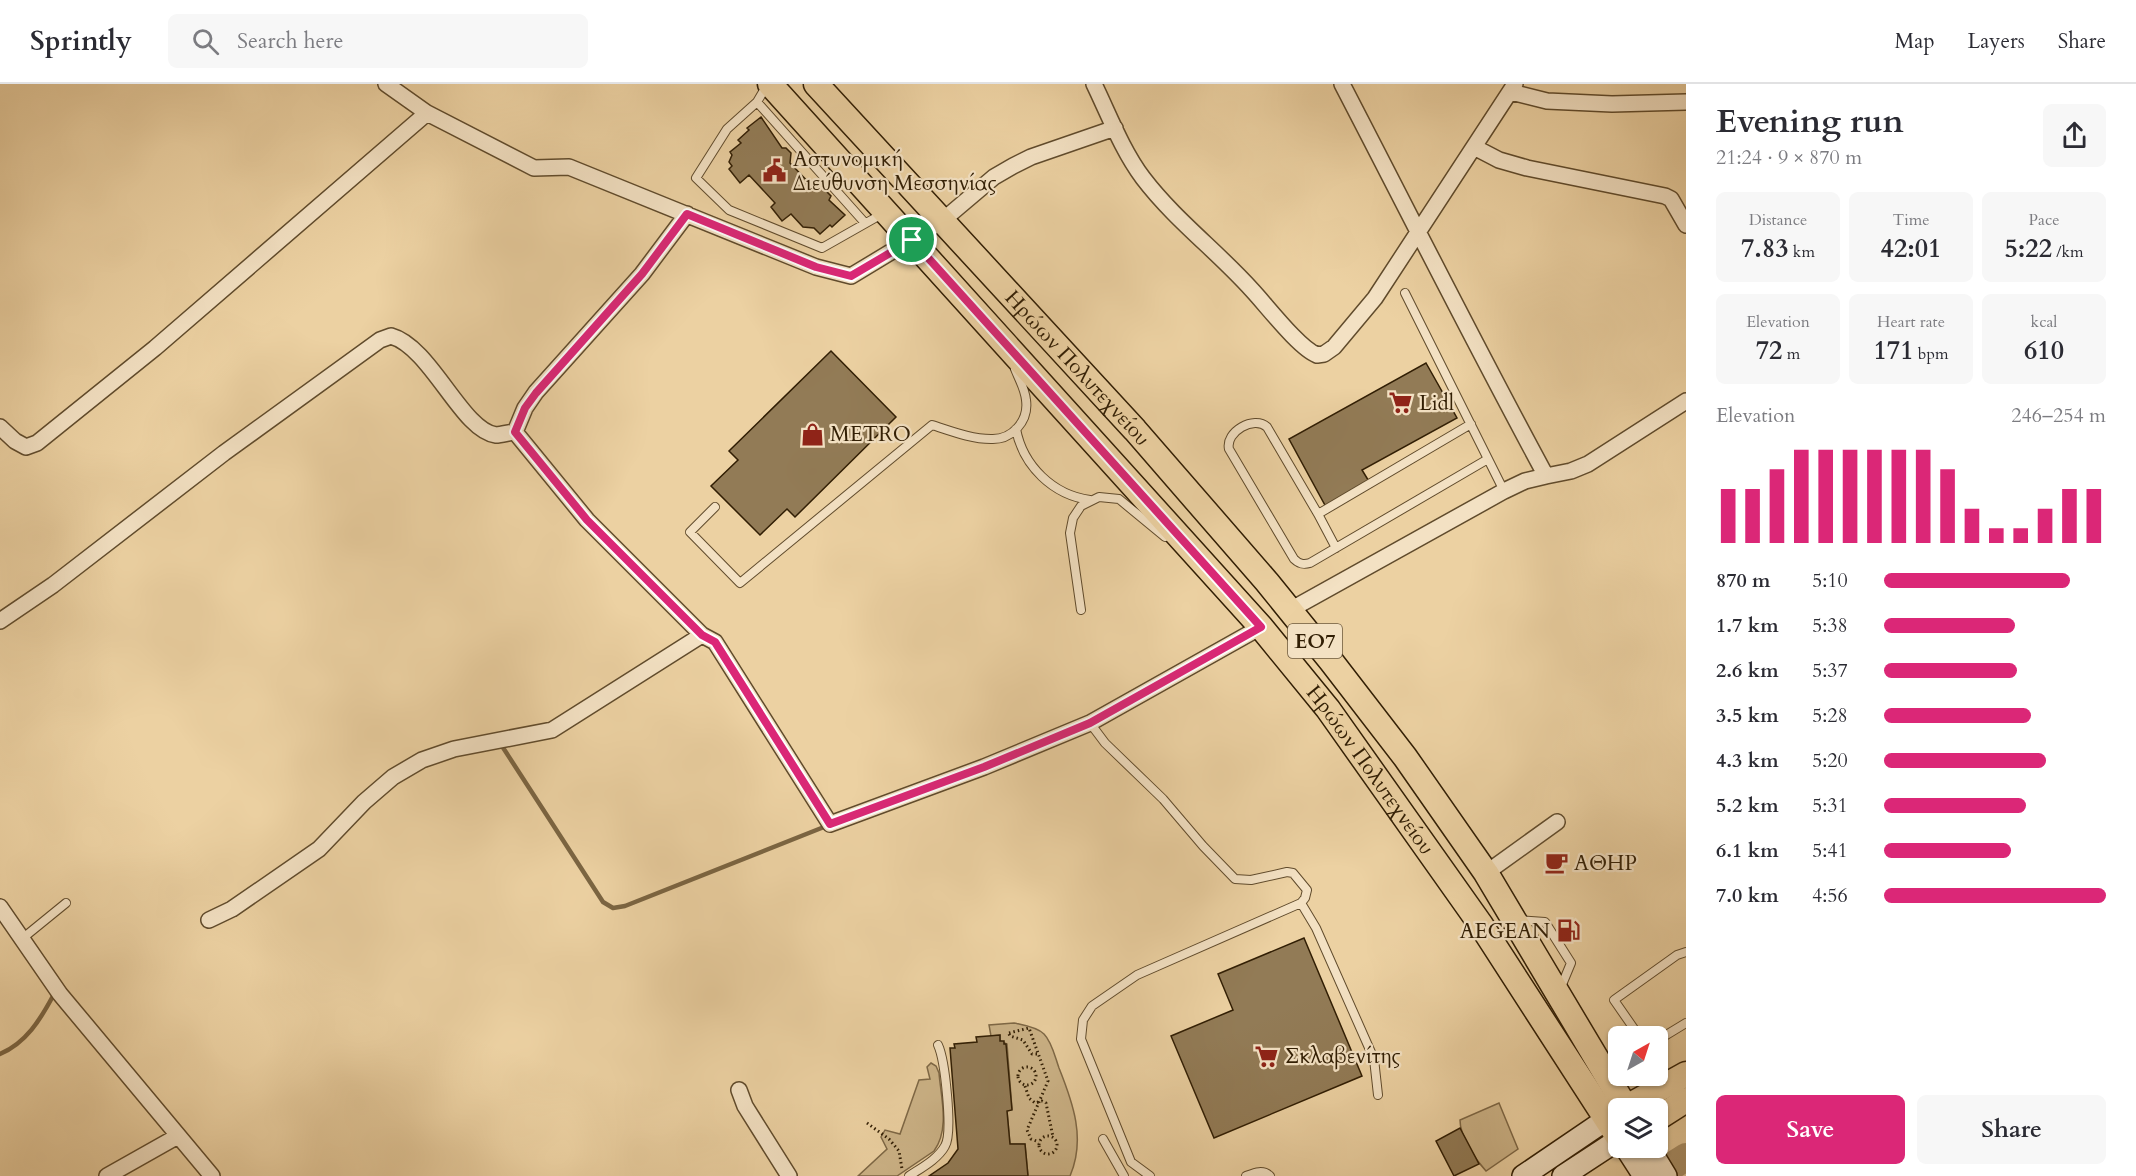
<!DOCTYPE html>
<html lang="en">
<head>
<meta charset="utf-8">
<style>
	body { margin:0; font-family:Cardo,serif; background:#f7f7f7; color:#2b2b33; height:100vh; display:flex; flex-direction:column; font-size:22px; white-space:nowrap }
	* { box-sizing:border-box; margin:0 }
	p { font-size:20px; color:#7c7c81 }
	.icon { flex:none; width:33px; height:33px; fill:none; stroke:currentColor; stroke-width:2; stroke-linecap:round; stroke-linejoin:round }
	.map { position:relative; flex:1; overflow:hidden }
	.panel { display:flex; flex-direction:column; background:#fff; width:450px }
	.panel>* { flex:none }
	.needle { width:39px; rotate:39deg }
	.tools { position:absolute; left:1608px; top:942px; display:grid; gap:12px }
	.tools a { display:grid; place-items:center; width:60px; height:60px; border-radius:9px; background:#fff; box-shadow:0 2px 4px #0004; font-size:30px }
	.pin { position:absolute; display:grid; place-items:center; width:51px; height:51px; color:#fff; margin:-26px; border:3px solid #fff; border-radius:50%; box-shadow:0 2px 6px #0007 }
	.round { display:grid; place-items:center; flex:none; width:63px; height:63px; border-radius:9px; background:#f7f7f7 }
	.overview { display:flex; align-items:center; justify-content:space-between; height:102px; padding:0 30px }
	h1 { font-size:33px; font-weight:600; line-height:45px }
	.stats { display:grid; grid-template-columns:repeat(3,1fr); gap:9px; height:102px; padding:6px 30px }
	.stats div { display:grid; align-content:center; border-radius:9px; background:#f7f7f7; text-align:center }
	.stats b { font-size:26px; font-weight:600 }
	.stats small { font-size:16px; font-weight:400 }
	.stats p { font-size:16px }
	.chart { height:168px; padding:12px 30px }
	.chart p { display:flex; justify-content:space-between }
	.chart svg { width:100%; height:108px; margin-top:6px; stroke:#db2777; stroke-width:6 }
	.action { display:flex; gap:12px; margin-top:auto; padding:12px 30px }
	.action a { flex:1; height:69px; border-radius:9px; background:#db2777; color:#fff; font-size:24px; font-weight:600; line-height:69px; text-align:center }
	.action a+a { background:#f7f7f7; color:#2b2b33 }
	ul { padding:0 30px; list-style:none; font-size:20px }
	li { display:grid; grid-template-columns:96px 72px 1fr; align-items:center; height:45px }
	li i { height:15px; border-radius:8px; background:#db2777 }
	header { display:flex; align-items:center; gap:36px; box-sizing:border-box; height:84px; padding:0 30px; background:#fff; border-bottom:2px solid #e1e1e2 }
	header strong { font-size:28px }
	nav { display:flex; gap:33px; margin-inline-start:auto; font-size:21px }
	.search { width:420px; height:54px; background:#f7f7f7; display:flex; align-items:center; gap:15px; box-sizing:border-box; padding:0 21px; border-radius:9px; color:#7c7c81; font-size:22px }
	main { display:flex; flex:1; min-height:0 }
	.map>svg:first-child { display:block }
	.green { fill:#ccb387; stroke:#7e6846; stroke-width:1.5 }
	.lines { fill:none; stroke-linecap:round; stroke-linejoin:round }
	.stream { stroke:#7b6542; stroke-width:4.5 }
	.river { stroke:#ac946c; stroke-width:28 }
	.building { fill:#927b56; stroke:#311e04; stroke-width:1.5 }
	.service-casing { stroke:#604b2c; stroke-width:10 }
	.minor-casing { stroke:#604b2c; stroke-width:18 }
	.secondary-casing { stroke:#311e04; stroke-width:24 }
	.primary-casing { stroke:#311e04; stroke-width:27 }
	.path { stroke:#311e04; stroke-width:3; stroke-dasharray:1.5 3; stroke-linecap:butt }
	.service { stroke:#f3e1c3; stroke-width:8 }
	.minor { stroke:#f3e1c3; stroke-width:15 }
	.secondary { stroke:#f3e1c3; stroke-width:21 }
	.primary { stroke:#ecd1a2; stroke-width:24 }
	.route-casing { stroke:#fff; stroke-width:12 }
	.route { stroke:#db2777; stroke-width:8 }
	.labels { text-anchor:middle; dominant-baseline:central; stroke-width:4.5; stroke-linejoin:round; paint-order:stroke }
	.shield { fill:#f3e1c3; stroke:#6b583d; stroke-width:1.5 }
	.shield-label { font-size:20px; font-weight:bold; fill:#311e04 }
	.poi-label { font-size:21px; fill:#311e04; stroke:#f3e1c3; text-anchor:start }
	.street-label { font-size:21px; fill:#311e04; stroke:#f3e1c3 }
</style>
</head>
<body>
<header>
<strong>Sprintly</strong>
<div class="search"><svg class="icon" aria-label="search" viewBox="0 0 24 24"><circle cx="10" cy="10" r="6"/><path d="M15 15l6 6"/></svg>Search here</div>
<nav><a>Map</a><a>Layers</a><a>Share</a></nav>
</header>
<main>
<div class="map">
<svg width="1686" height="1092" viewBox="0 0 1686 1092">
	<rect width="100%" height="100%" fill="#ecd1a2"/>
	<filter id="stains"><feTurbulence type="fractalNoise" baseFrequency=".00333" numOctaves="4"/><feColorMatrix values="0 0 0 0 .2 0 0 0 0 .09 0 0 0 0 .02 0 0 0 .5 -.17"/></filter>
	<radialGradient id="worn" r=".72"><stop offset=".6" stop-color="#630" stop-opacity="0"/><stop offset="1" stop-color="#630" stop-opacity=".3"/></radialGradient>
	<path class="green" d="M1014 939C1023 941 1037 943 1044 950 1052 958 1055 973 1059 984 1073 1019 1086 1055 1070 1092H1028L1025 1060H1010L1007 1027 1012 1025 1007 960 1000 957V951L991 952 989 941Z
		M931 979 936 982 939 989C941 1014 950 1045 934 1067L897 1092H858L887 1065 881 1053 885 1046 900 1050 919 996 930 995 927 983Z
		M1499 1019 1518 1065 1486 1087C1475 1075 1460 1053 1460 1036Z"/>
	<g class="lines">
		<path class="stream" d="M500 659 603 818 613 824 625 822 829 741
			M0 970C26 959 40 936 53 912"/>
		<path class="river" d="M1656 1092 1686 1073"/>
	</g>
	<path class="building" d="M761 33 782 64H786L791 69 790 79 815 105 823 104 831 112 829 116 845 131 832 143 830 141 820 150 814 144 803 143 791 130 782 137 771 123 775 119 749 91 740 99 729 85 732 82 729 78 732 71 730 68 741 59 738 56 749 46 747 44Z
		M831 267 896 333 795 433 787 425 760 451 711 402 738 376 729 367Z
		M1426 279 1457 334 1362 386 1370 399 1326 423 1289 355Z
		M1304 854 1362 992 1214 1054 1171 952 1233 926 1218 890Z
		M1000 951V957H1004V960H1006L1012 1026 1007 1027 1010 1060H1025L1028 1092H929L948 1079 958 1065 950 964H955L954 960 977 958 976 953Z
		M1460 1044 1479 1080 1454 1092 1436 1057Z"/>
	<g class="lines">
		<defs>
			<path id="service" d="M767 1 757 18 727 45 696 94 729 126 822 164 882 130
				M757 18 865 139
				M1405 209 1504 407
				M1471 340 1318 430 1267 343C1254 331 1225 348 1229 365L1294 475C1299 480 1303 481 1310 479L1488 375
				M1016 345C1023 382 1053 411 1090 416
				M715 423 690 448 740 499 932 341C951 347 971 355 991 355 1012 356 1029 337 1026 316 1025 305 1019 295 1015 285
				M1318 430 1336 464
				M1081 526 1070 449 1073 434 1081 422 1099 413 1119 415 1165 453
				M1090 639 1105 659 1163 715 1203 762 1235 795 1251 796 1287 788 1293 789 1307 806 1305 814 1301 819
				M1518 836 1545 838 1571 879 1561 903
				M23 854 66 819
				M1639 952 1614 916 1677 871 1686 868
				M1658 956 1686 939
				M1103 1055 1124 1092
				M909 1092C921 1084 938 1075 945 1062 953 1049 945 976 938 961
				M1150 1092 1131 1078 1081 955 1083 936 1092 922 1137 891 1301 819 1316 844 1374 975 1378 1011
				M1246 1092C1254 1089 1263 1085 1270 1092"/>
			<path id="minor" d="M386 0 427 29 534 84 569 83 816 183 851 192 942 137 994 93 1013 82 1031 73 1115 44
				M1094 0C1109 31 1122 66 1143 94 1175 136 1217 167 1252 206 1267 222 1299 264 1317 271L1324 270 1334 263 1375 214 1515 0
				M1342 0C1410 131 1476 263 1546 392L1571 387 1588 380 1686 317
				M1511 8 1547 17 1612 20 1686 18
				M1474 63 1499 76 1527 84 1665 112 1671 115 1686 141
				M687 130 642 190 536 308 525 324 515 348 587 436 702 551 715 558 830 740 984 683 1090 639 1261 543
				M0 343 15 357 26 363 37 359 155 264 427 29
				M1290 526 1504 407 1525 397 1546 392
				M0 537 53 501 224 369 380 256 391 252C431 263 462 347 496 351 502 351 510 348 515 348
				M1486 789 1557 738
				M0 823 60 910 212 1092
				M209 836 232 825 319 765 364 718 393 693 422 676 454 665 552 646 702 551
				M739 1006 745 1022 789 1092
				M107 1092 178 1052"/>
			<path id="secondary" d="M1626 1064 1644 1092
				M1649 1064 1666 1092
				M1523 1092 1607 1035
				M1563 1092 1618 1056"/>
			<g id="primary">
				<path id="s1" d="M770 0 1261 543 1328 625 1481 841 1618 1053"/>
				<path id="s2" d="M816 0 1135 346 1267 498 1331 577 1405 673 1486 789 1626 1024"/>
				<path d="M1625 1024 1686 990"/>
				<path d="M1658 1034 1686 1016"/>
			</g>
		</defs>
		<use href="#service" class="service-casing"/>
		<use href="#minor" class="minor-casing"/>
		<use href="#secondary" class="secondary-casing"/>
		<use href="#primary" class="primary-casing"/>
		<path class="path" d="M1009 949 1029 944 1048 997 1027 1046 1031 1055 1039 1058
			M1009 950 1010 952 1023 956 1032 970H1039
			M1018 992a9 9 0 1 1 18 0a9 9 0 1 1-18 0Z
			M1025 1002 1029 1014 1035 1019 1042 1017 1046 1019 1053 1053
			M867 1039 889 1055 899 1067 902 1085
			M1039 1061a9 9 0 1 1 18 0a9 9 0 1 1-18 0Z"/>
		<use href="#service" class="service"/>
		<use href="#minor" class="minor"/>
		<use href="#secondary" class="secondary"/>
		<use href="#primary" class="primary"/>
	</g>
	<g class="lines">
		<defs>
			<path id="route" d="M687 130 816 183 851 192 912 156 1261 543 1090 639 984 683 830 740 715 558 702 551 587 436 515 348 525 324 536 309 642 190Z"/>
		</defs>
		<use href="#route" class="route-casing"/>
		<use href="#route" class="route"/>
	</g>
	<defs>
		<symbol id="civic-bare" viewBox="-9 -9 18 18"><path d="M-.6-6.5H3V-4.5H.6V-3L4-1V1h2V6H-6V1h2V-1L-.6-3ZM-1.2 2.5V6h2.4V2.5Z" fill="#8f2418" stroke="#f3e1c3" stroke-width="2.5" paint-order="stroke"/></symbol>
		<symbol id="supermarket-bare" viewBox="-9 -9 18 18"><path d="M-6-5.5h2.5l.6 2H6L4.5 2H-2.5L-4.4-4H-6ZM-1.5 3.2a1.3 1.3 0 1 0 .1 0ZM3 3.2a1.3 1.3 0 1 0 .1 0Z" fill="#8f2418" stroke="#f3e1c3" stroke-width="2.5" paint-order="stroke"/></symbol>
		<symbol id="shop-bare" viewBox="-9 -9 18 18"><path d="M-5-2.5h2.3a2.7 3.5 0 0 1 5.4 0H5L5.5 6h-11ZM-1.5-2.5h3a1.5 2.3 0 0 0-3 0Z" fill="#8f2418" stroke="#f3e1c3" stroke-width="2.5" paint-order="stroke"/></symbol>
		<symbol id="cafe-bare" viewBox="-9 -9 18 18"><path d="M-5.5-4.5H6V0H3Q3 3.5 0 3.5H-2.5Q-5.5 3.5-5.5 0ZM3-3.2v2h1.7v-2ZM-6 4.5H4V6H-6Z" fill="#8f2418" stroke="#f3e1c3" stroke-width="2.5" paint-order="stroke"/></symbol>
		<symbol id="fuel-bare" viewBox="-9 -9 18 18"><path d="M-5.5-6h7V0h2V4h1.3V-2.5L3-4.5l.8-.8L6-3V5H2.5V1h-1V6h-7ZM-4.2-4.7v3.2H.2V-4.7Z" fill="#8f2418" stroke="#f3e1c3" stroke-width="2.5" paint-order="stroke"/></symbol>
	</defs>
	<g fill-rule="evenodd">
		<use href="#civic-bare" x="758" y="70" width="33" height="33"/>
		<use href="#supermarket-bare" x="1384" y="302" width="33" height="33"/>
		<use href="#shop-bare" x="796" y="334" width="33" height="33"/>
		<use href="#cafe-bare" x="1540" y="762" width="33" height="33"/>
		<use href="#fuel-bare" x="1552" y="830" width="33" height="33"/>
		<use href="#supermarket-bare" x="1250" y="956" width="33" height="33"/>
	</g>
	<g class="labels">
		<rect class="shield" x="1288" y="540" width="54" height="34" rx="4.5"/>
		<g class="shield-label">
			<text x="1315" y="557">ΕΟ7</text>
		</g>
		<g class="poi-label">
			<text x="793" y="75">Αστυνομική<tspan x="793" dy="24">Διεύθυνση Μεσσηνίας</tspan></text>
			<text x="1419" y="319">Lidl</text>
			<text x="830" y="350">METRO</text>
			<text x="1574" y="779">ΑΘΗΡ</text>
			<text x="1550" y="847" text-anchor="end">AEGEAN</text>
			<text x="1285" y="972">Σκλαβενίτης</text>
		</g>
		<g class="street-label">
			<text stroke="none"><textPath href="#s2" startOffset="386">Ηρώων Πολυτεχνείου</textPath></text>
			<text stroke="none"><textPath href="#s1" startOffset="912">Ηρώων Πολυτεχνείου</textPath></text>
		</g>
	</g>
	<rect width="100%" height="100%" filter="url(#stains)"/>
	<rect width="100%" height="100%" fill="url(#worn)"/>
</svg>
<div class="tools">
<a><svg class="needle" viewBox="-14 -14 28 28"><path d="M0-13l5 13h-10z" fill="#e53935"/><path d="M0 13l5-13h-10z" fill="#7c7c81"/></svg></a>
<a><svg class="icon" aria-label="layers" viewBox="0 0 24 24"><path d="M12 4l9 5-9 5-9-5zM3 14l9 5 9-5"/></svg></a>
</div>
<div class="pin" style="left:912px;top:156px;background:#1e9e55"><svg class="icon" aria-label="arrive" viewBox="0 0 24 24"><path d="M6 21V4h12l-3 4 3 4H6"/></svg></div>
</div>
<section class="panel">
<div class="overview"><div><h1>Evening run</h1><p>21:24 · 9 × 870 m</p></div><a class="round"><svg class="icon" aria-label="share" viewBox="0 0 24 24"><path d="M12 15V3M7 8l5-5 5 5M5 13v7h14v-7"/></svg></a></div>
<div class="stats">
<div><p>Distance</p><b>7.83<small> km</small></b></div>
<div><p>Time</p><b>42:01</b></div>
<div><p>Pace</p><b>5:22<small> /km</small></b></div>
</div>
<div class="stats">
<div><p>Elevation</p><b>72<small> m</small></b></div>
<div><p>Heart rate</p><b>171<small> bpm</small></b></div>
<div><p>kcal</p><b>610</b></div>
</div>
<div class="chart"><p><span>Elevation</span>246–254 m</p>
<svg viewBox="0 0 160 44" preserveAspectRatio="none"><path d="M5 44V22M15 44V22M25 44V14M35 44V6M45 44V6M55 44V6M65 44V6M75 44V6M85 44V6M95 44V14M105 44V30M115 44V38M125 44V38M135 44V30M145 44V22M155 44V22"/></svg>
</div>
<ul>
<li><b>870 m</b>5:10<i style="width:84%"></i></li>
<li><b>1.7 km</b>5:38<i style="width:59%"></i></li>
<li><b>2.6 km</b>5:37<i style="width:60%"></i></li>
<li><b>3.5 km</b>5:28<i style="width:66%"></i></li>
<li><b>4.3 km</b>5:20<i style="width:73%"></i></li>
<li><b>5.2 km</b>5:31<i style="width:64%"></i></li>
<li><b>6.1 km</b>5:41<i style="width:57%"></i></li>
<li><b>7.0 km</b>4:56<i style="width:100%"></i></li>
</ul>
<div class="action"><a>Save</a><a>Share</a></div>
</section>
</main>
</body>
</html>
